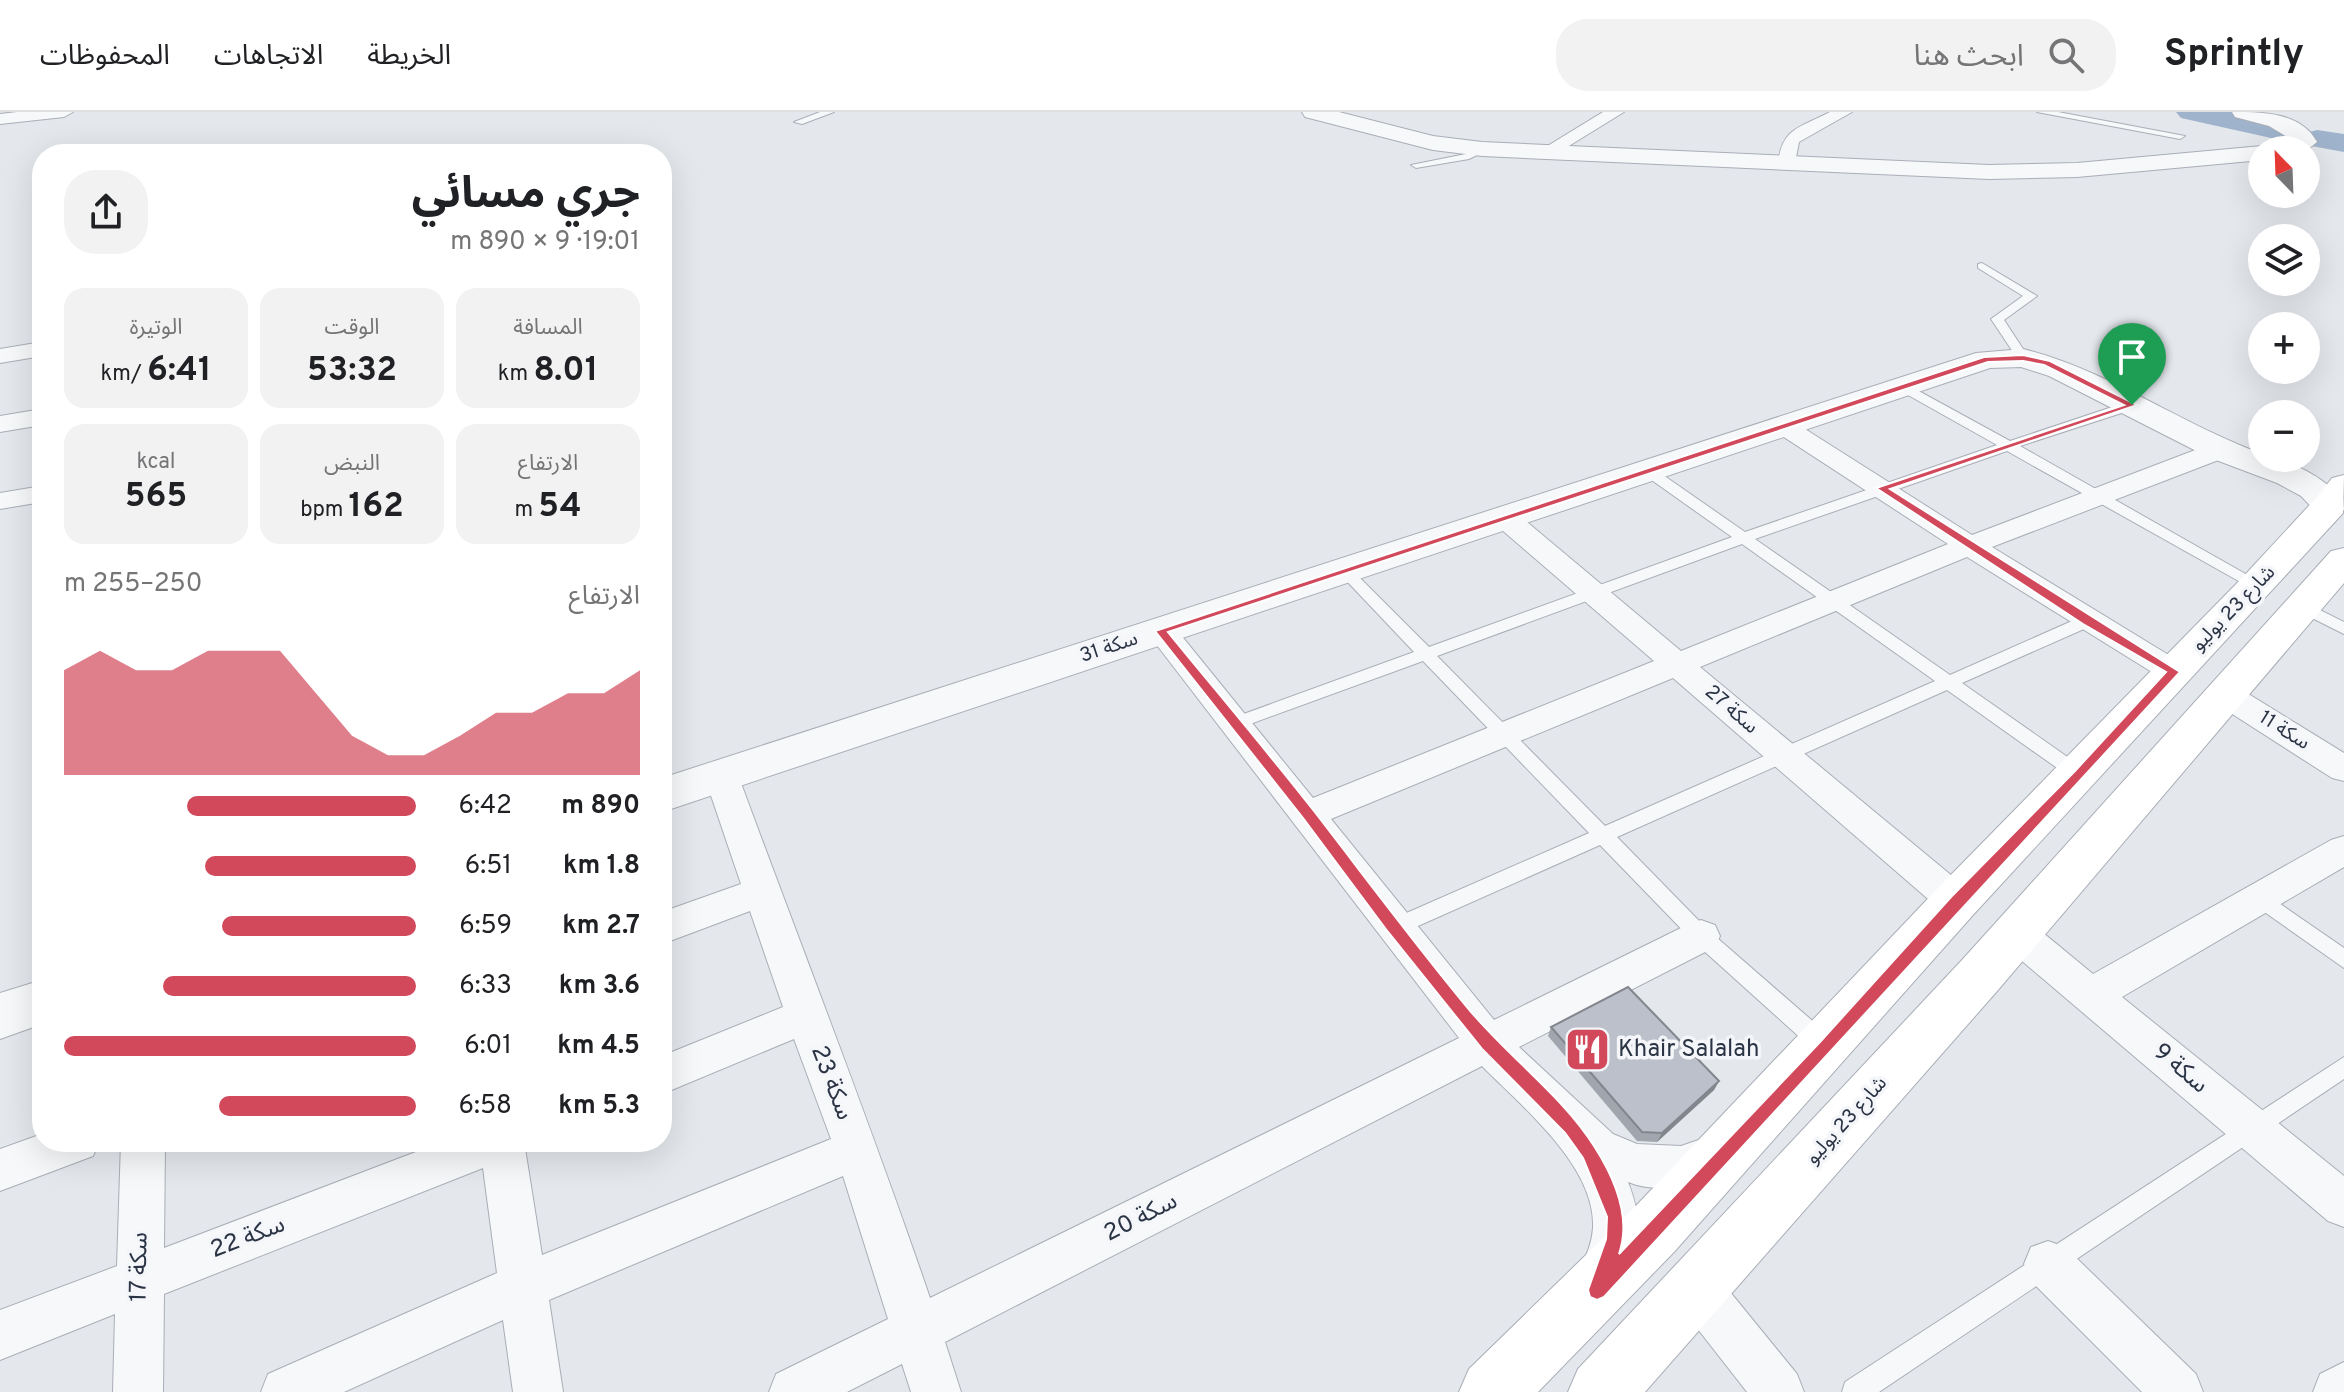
<!DOCTYPE html>
<html lang="ar">
<head>
<meta charset="utf-8">
<style>
	body { margin:0; font-family:Overpass,"Noto Sans Arabic",sans-serif; background:#f2f2f2; color:#202124; direction:rtl; height:100vh; display:flex; flex-direction:column; font-size:30px; white-space:nowrap }
	* { box-sizing:border-box; margin:0 }
	p { font-size:26px; color:#757577 }
	.icon { flex:none; width:44px; height:44px; fill:none; stroke:currentColor; stroke-width:2; stroke-linecap:round; stroke-linejoin:round }
	.map { position:relative; flex:1; overflow:hidden; direction:ltr }
	.sheet { position:absolute; left:32px; top:32px; width:640px; height:1008px; display:flex; flex-direction:column; background:#fff; border-radius:32px; box-shadow:0 8px 32px #0002; direction:rtl }
	.sheet>* { flex:none }
	.needle { width:52px; rotate:337deg }
	.tools { position:absolute; left:2248px; top:24px; display:grid; gap:16px }
	.tools a { display:grid; place-items:center; width:72px; height:72px; border-radius:50%; background:#fff; box-shadow:0 8px 32px #0002; font-size:40px }
	.pin { position:absolute; display:grid; place-items:center; width:68px; height:68px; color:#fff; margin:-82px -34px; border-radius:50% 50% 50% 0; rotate:-45deg; box-shadow:0 0 8px #0007 }
	.pin .icon { rotate:45deg }
	.round { display:grid; place-items:center; flex:none; width:84px; height:84px; border-radius:32px; background:#f2f2f2 }
	.headline { display:flex; align-items:center; justify-content:space-between; height:136px; padding:0 32px }
	h1 { font-size:44px; font-weight:700; line-height:60px }
	.figures { display:grid; grid-template-columns:repeat(3,1fr); gap:12px; height:136px; padding:8px 32px }
	.figures div { display:grid; align-content:center; border-radius:20px; background:#f2f2f2; text-align:center }
	.figures b { font-size:34px; font-weight:700 }
	.figures small { font-size:22px; font-weight:400 }
	.figures p { font-size:22px }
	.chart { height:224px; padding:16px 32px }
	.chart p { display:flex; justify-content:space-between }
	.chart svg { width:100%; height:144px; margin-top:8px; fill:#d1495b; opacity:.7 }
	ul { padding:0 32px; list-style:none; font-size:26px }
	li { display:grid; grid-template-columns:128px 96px 1fr; align-items:center; height:60px }
	li i { height:20px; border-radius:10px; background:#d1495b }
	header { display:flex; align-items:center; gap:48px; box-sizing:border-box; height:112px; padding:0 40px; background:#fff; border-bottom:2px solid #e0e0e0 }
	header strong { font-size:38px }
	nav { display:flex; gap:44px; margin-inline-start:auto; font-size:28px }
	.search { width:560px; height:72px; background:#f2f2f2; display:flex; align-items:center; gap:20px; box-sizing:border-box; padding:0 28px; border-radius:32px; color:#757577; font-size:30px }
	.map>svg:first-child { display:block }
	.lines { fill:none; stroke-linecap:round; stroke-linejoin:round }
	.river { fill:#9fb4cc; fill-rule:evenodd }
	.service-casing { stroke:#a9aeb7; stroke-width:2 }
	.minor-casing { stroke:#a9aeb7; stroke-width:2 }
	.tertiary-casing { stroke:#a9aeb7; stroke-width:2 }
	.secondary-casing { stroke:#a9aeb7; stroke-width:2 }
	.service { fill:#f7f8fa; fill-rule:evenodd }
	.minor { fill:#f7f8fa; fill-rule:evenodd }
	.tertiary { fill:#f7f8fa; fill-rule:evenodd }
	.secondary { fill:#fff; fill-rule:evenodd }
	.wall { fill:#a1a5ae }
	.shaded-wall { fill:#83868d }
	.building { fill:#bbc0ca; stroke:#83868d; stroke-width:2 }
	.route { fill:#d1495b; stroke:#fff; stroke-width:2; fill-rule:evenodd }
	.labels { text-anchor:middle; dominant-baseline:central; stroke-width:7; stroke-linejoin:round; paint-order:stroke }
	.street-label { font-size:20px; fill:#2b3445; stroke:#f4f6f9 }
	.near-poi-label { font-size:24px; fill:#2b3445; stroke:#f4f6f9; text-anchor:start }
	.near-street-label { font-size:24px; fill:#2b3445; stroke:#f4f6f9 }
</style>
</head>
<body>
<header>
<strong>Sprintly</strong>
<div class="search"><svg class="icon" aria-label="search" viewBox="0 0 24 24"><circle cx="10" cy="10" r="6"/><path d="M15 15l6 6"/></svg>ابحث هنا</div>
<nav><a>الخريطة</a><a>الاتجاهات</a><a>المحفوظات</a></nav>
</header>
<div class="map">
<svg width="2344" height="1280" viewBox="0 0 2344 1280">
	<rect width="100%" height="100%" fill="#e4e7ec"/>
	<g class="lines">
		<path class="river" d="M2176 0H2233L2291 13 2295 19 2291 25 2280 28 2181 6Z
			M2317 18 2344 22V40L2306 33 2302 27 2306 21Z"/>
		<defs>
			<path id="service" d="M820 0H834L802 12 794 10Z
				M2037 0H2058L2185 24 2180 27Z
				M1482 34 1485 35V39L1469 47 1416 56 1411 53 1466 42Z
				M1982 151 2037 184 2004 208 2029 246 2027 249H2019L1991 207 2023 184 1978 156V152Z
				M1904 271 2010 329 2127 290H2137V296L2020 334 2265 473 2263 476H2251L2007 339 1755 427 1950 563 2081 505 2087 504 2095 509 2093 513 1962 571 2086 658 2089 663 2086 668H2074L1947 578 1617 725 1708 818 1831 925 1834 932 1831 939 1823 942 1815 939 1694 830 1600 733 1400 822 1393 824 1386 822 1383 816 1386 810 1589 721 1423 549 1239 616 1233 618 1224 612 1227 608 1414 540 1340 462 1337 459 1340 456H1350L1429 535 1732 425 1643 362V356H1653L1745 420 1997 333 1899 278 1898 275ZM1742 432 1935 569 1605 714 1437 544Z
				M2302 489 2344 510V522L2296 498 2294 494 2296 490Z
				M2260 778 2344 836V856L2253 792 2250 786 2253 780Z
				M2344 945V967L1879 1280H1842L1845 1270Z"/>
			<path id="minor" d="M17 0H73L64 5 0 12V2Z
				M1603 0H1624L1551 45 1545 46 1536 41Z
				M1830 0H1852L1799 30 1794 56H1780L1778 52C1782 15 1800 16 1830 0Z
				M42 230V244L0 251V237Z
				M42 297V313L0 320V304Z
				M1785 307 1794 310 1972 423 2211 332H2229L2233 338 2229 344 1992 435 2185 553 2190 560 2185 567 2174 571 2163 567 1967 445 1700 555 1969 778 1975 789 1969 800 1956 804 1943 800 1673 566 1331 707 1494 908 1687 813 1701 808 1715 813 1720 824 1715 835 1519 935 1613 1022 1637 1032 1681 1034 1716 1022 1732 1028 1738 1043 1732 1058C1698 1070 1663 1084 1628 1070 1645 1113 1638 1134 1621 1175L1604 1182 1587 1175 1580 1158C1586 1144 1592 1131 1593 1116 1596 1054 1522 995 1482 954L945 1230 961 1280H911L902 1252 847 1280H769L776 1262 888 1207 843 1064 549 1188 563 1280H513L503 1208 344 1280H261L268 1262 497 1161 483 1056 164 1182 163 1280H113L115 1202 0 1248V1198L117 1154 121 1030H165L164 1136 442 1030H524L542 1143 831 1027 794 927 662 982V944L783 895 750 799 662 832V800L741 772 704 663 709 654 721 651 733 654 738 663C802 837 870 1010 930 1186L1459 926 1146 519 1150 512 1161 509 1172 512 1313 686 1654 549 1495 412 1491 406 1495 400 1505 398 1515 400 1681 539 1948 432 1776 320 1772 315 1776 310Z
				M42 374V390L0 397V381Z
				M2223 570 2234 573 2344 641V669L2332 666 2212 589 2207 581 2212 573Z
				M2344 724V755L2122 885 2344 1064V1115L2328 1109 2002 832 1997 821 2002 810 2016 805 2030 810 2093 862 2331 728Z
				M42 1022V1030H99L93 1044 0 1079V1037Z
				M2048 1129 2065 1135 2196 1262 2203 1280H2142L2031 1169 2024 1152 2031 1135Z
				M1696 1152 1713 1159 1797 1262 1804 1280H1747L1679 1193 1672 1176 1679 1159Z
				M2344 1250V1280H2313L2320 1262Z"/>
			<path id="tertiary" d="M1302 0H1339L1433 24 1482 30 1989 53 2077 51 2262 34 2272 38H2262V48L2077 65 1989 67 1482 44 1433 38 1305 5Z
				M2232 0C2262 0 2301 0 2317 30L2306 39 2278 38 2292 28 2269 14 2235 5Z
				M2023 237C2108 258 2180 312 2262 342V346C2292 346 2321 366 2343 385L2344 398 2330 404 2317 401 2301 384 2277 371 2208 345 2049 264 2021 255 1990 256 662 700V666L1976 241Z
				M42 868V912L0 927V881Z"/>
			<path id="secondary" d="M2344 363 2343 401 1973 803 1674 1140 1538 1280H1459L1469 1257 1632 1098 1939 775 2243 465 2317 385 2332 366Z
				M2344 436V471L1998 878 1645 1280H1568L1578 1257 1962 848 2331 439Z"/>
		</defs>
		<use href="#service" class="service-casing"/>
		<use href="#minor" class="minor-casing"/>
		<use href="#tertiary" class="tertiary-casing"/>
		<use href="#secondary" class="secondary-casing"/>
		<use href="#service" class="service"/>
		<use href="#minor" class="minor"/>
		<use href="#tertiary" class="tertiary"/>
		<use href="#secondary" class="secondary"/>
	</g>
	<path class="wall" d="M1551 915 1719 969 1714 978 1657 1030 1637 1029 1548 924Z"/>
	<path class="shaded-wall" d="M1719 969 1714 978 1657 1030 1662 1021Z"/>
	<path class="building" d="M1628 875 1719 969 1662 1021 1642 1020 1551 915Z"/>
	<path class="route" d="M2023 243 2050 249 2137 293 1890 377 2180 560 1604 1185 1597 1188 1590 1185 1588 1178 1606 1127 1607 1105 1583 1046 1565 1021 1482 937 1388 820 1303 706 1155 519 1984 245ZM2023 249 2044 253 2124 293 1876 376 2083 512 2166 560 2075 659 1951 785 1820 930 1619 1142C1632 1105 1614 1065 1594 1034 1563 984 1505 942 1467 895 1414 831 1365 765 1314 699 1267 639 1217 580 1168 520L1988 250Z"/>
	<defs>
		<symbol id="restaurant-square" viewBox="-11 -11 22 22"><rect x="-9" y="-9" width="18" height="18" rx="4" fill="#d1495b" stroke="#f4f6f9"/><path d="M-5-6h1v4h1v-4h1v4h1v-4h1v5L-1.5 .5V6h-2V.5L-5-1ZM5-6V6H3V1.5H1.5Q1.5-4 5-6Z" fill="#fff"/></symbol>
	</defs>
	<g fill-rule="evenodd">
		<use href="#restaurant-square" x="1562" y="912" width="51" height="51"/>
	</g>
	<g class="labels">
		<g class="street-label">
			<text transform="translate(2234 497) rotate(-46)">شارع 23 يوليو</text>
			<text transform="translate(1109 536) rotate(-18)">سكة 31</text>
			<text transform="translate(1731 598) rotate(41)">سكة 27</text>
			<text transform="translate(2284 619) rotate(32)">سكة 11</text>
			<text transform="translate(1847 1009) rotate(-48)">شارع 23 يوليو</text>
		</g>
		<g class="near-poi-label">
			<text x="1618" y="938">Khair Salalah</text>
		</g>
		<g class="near-street-label">
			<text transform="translate(2180 957) rotate(40)">سكة 9</text>
			<text transform="translate(831 971) rotate(69)">سكة 23</text>
			<text transform="translate(1141 1106) rotate(-27)">سكة 20</text>
			<text transform="translate(248 1126) rotate(-21)">سكة 22</text>
			<text transform="translate(140 1155) rotate(-89)">سكة 17</text>
		</g>
	</g>
</svg>
<div class="tools">
<a><svg class="needle" viewBox="-14 -14 28 28"><path d="M0-13l5 13h-10z" fill="#e53935"/><path d="M0 13l5-13h-10z" fill="#757577"/></svg></a>
<a><svg class="icon" aria-label="layers" viewBox="0 0 24 24"><path d="M12 4l9 5-9 5-9-5zM3 14l9 5 9-5"/></svg></a>
<a>+</a>
<a>−</a>
</div>
<div class="pin" style="left:2132px;top:293px;background:#1e9e55"><svg class="icon" aria-label="arrive" viewBox="0 0 24 24"><path d="M6 21V4h12l-3 4 3 4H6"/></svg></div>
<section class="sheet">
<div class="headline"><div><h1>جري مسائي</h1><p>19:01 · 9 × 890 m</p></div><a class="round"><svg class="icon" aria-label="share" viewBox="0 0 24 24"><path d="M12 15V3M7 8l5-5 5 5M5 13v7h14v-7"/></svg></a></div>
<div class="figures">
<div><p>المسافة</p><b>8.01<small> km</small></b></div>
<div><p>الوقت</p><b>53:32</b></div>
<div><p>الوتيرة</p><b>6:41<small> /km</small></b></div>
</div>
<div class="figures">
<div><p>الارتفاع</p><b>54<small> m</small></b></div>
<div><p>النبض</p><b>162<small> bpm</small></b></div>
<div><p>kcal</p><b>565</b></div>
</div>
<div class="chart"><p><span>الارتفاع</span>250–255 m</p>
<svg viewBox="0 0 160 44" preserveAspectRatio="none"><path d="M0 44V12L10 6L20 12L30 12L40 6L50 6L60 6L70 19L80 32L90 38L100 38L110 32L120 25L130 25L140 19L150 19L160 12V44z"/></svg>
</div>
<ul>
<li><b>890 m</b>6:42<i style="width:65%"></i></li>
<li><b>1.8 km</b>6:51<i style="width:60%"></i></li>
<li><b>2.7 km</b>6:59<i style="width:55%"></i></li>
<li><b>3.6 km</b>6:33<i style="width:72%"></i></li>
<li><b>4.5 km</b>6:01<i style="width:100%"></i></li>
<li><b>5.3 km</b>6:58<i style="width:56%"></i></li>
</ul>
</section>
</div>
</body>
</html>
